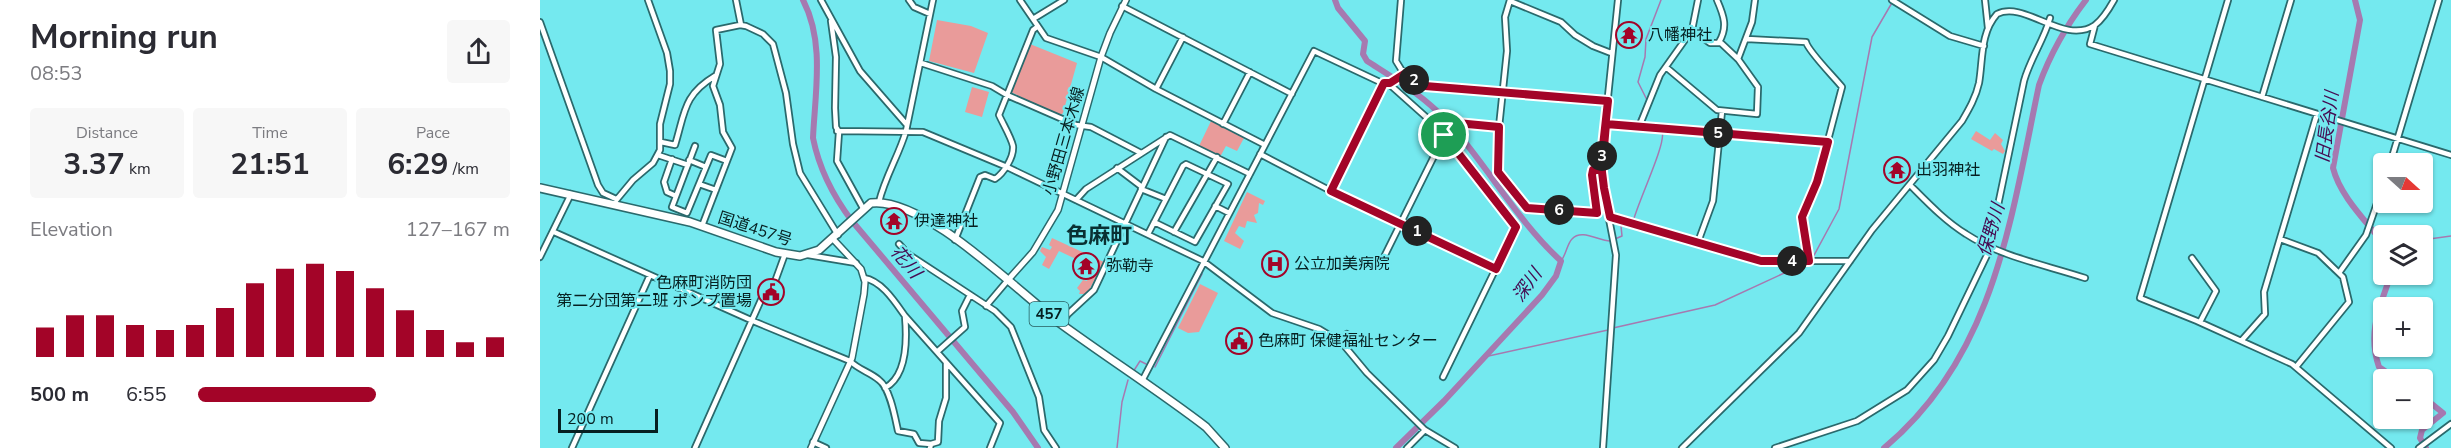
<!DOCTYPE html>
<html lang="en">
<head>
<meta charset="utf-8">
<style>
	body { margin:0; font-family:"Nunito Sans","Noto Sans JP",sans-serif; background:#f7f7f7; color:#2b2b33; height:100vh; display:flex; flex-direction:column; font-size:22px; white-space:nowrap }
	* { box-sizing:border-box; margin:0 }
	p { font-size:20px; color:#7c7c81 }
	.icon { flex:none; width:33px; height:33px; fill:none; stroke:currentColor; stroke-width:2; stroke-linecap:round; stroke-linejoin:round }
	.map { position:relative; flex:1; overflow:hidden }
	.sheet { display:flex; flex-direction:column; background:#fff; width:540px }
	.sheet>* { flex:none }
	.needle { width:39px; rotate:111deg }
	.controls { position:absolute; left:1833px; top:153px; display:grid; gap:12px }
	.controls a { display:grid; place-items:center; width:60px; height:60px; border-radius:6px; background:#fff; box-shadow:0 2px 4px #0004; font-size:30px }
	.scale { position:absolute; left:18px; bottom:15px; width:100px; box-sizing:border-box; padding-left:6px; border:3px solid #062021; border-top:0; font-size:16px; line-height:21px; white-space:nowrap; color:#062021; -webkit-text-stroke:4px #74e9ef; paint-order:stroke }
	.pin { position:absolute; display:grid; place-items:center; width:51px; height:51px; color:#fff; margin:-26px; border:3px solid #fff; border-radius:50%; box-shadow:0 2px 6px #0007 }
	.km { position:absolute; width:30px; height:30px; margin:-15px; border-radius:50%; background:#222; color:#fff; font-size:16px; line-height:30px; text-align:center }
	.round { display:grid; place-items:center; flex:none; width:63px; height:63px; border-radius:6px; background:#f7f7f7 }
	.head { display:flex; align-items:center; justify-content:space-between; height:102px; padding:0 30px }
	h1 { font-size:33px; font-weight:700; line-height:45px }
	.stats { display:grid; grid-template-columns:repeat(3,1fr); gap:9px; height:102px; padding:6px 30px }
	.stats div { display:grid; align-content:center; border-radius:6px; background:#f7f7f7; text-align:center }
	.stats b { font-size:30px; font-weight:700 }
	.stats small { font-size:16px; font-weight:400 }
	.stats p { font-size:16px }
	.chart { height:168px; padding:12px 30px }
	.chart p { display:flex; justify-content:space-between }
	.chart svg { width:100%; height:108px; margin-top:6px; stroke:#a30428; stroke-width:6 }
	ul { padding:0 30px; list-style:none; font-size:20px }
	li { display:grid; grid-template-columns:96px 72px 1fr; align-items:center; height:45px }
	li i { height:15px; border-radius:8px; background:#a30428 }
	main { display:flex; flex:1; min-height:0 }
	.map>svg:first-child { display:block }
	.green { fill:#e99b9a }
	.lines { fill:none; stroke-linecap:round; stroke-linejoin:round }
	.stream { stroke:#a679b0; stroke-width:1.5 }
	.river { stroke:#a679b0; stroke-width:6 }
	.minor-casing { stroke:#2a696c; stroke-width:8 }
	.major-casing { stroke:#2a696c; stroke-width:8 }
	.highway-casing { stroke:#2a696c; stroke-width:10 }
	.minor { stroke:#fff; stroke-width:4.5 }
	.major { stroke:#fff; stroke-width:5 }
	.highway { stroke:#fff; stroke-width:7 }
	.route-casing { stroke:#fff; stroke-width:12 }
	.route { stroke:#a30428; stroke-width:8 }
	.labels { text-anchor:middle; dominant-baseline:central; stroke-width:4.5; stroke-linejoin:round; paint-order:stroke }
	.shield { fill:#74e9ef; stroke:#275c5f; stroke-width:1.5 }
	.shield-label { font-size:15px; font-weight:bold; fill:#062021 }
	.poi-label { font-size:16px; fill:#062021; stroke:#74e9ef; text-anchor:start }
	.street-label { font-size:16px; fill:#062021; stroke:#74e9ef }
	.water-label { font-size:18px; font-style:italic; fill:#450a50; stroke:#74e9ef }
	.district-label { font-size:22px; font-weight:bold; fill:#093032; stroke:#74e9ef }
</style>
</head>
<body>
<main>
<section class="sheet">
<div class="head"><div><h1>Morning run</h1><p>08:53</p></div><a class="round"><svg class="icon" aria-label="share" viewBox="0 0 24 24"><path d="M12 15V3M7 8l5-5 5 5M5 13v7h14v-7"/></svg></a></div>
<div class="stats">
<div><p>Distance</p><b>3.37<small> km</small></b></div>
<div><p>Time</p><b>21:51</b></div>
<div><p>Pace</p><b>6:29<small> /km</small></b></div>
</div>
<div class="chart"><p><span>Elevation</span>127–167 m</p>
<svg viewBox="0 0 160 44" preserveAspectRatio="none"><path d="M5 44V32M15 44V27M25 44V27M35 44V31M45 44V33M55 44V31M65 44V24M75 44V14M85 44V8M95 44V6M105 44V9M115 44V16M125 44V25M135 44V33M145 44V38M155 44V36"/></svg>
</div>
<ul>
<li><b>500 m</b>6:55<i style="width:57%"></i></li>
</ul>
</section>
<div class="map">
<svg width="1911" height="448" viewBox="0 0 1911 448">
	<rect width="100%" height="100%" fill="#74e9ef"/>
	<path class="green" d="M397 20 431 26 448 33 434 73 389 61Z
		M490 44 537 63 523 113 520 116 471 92Z
		M432 87 449 92 442 117 425 112Z
		M671 121 704 138 697 151 686 146 680 157 659 146Z
		M1436 131 1450 140 1455 133 1463 140 1461 144 1465 151 1463 154 1454 149 1452 151 1431 139Z
		M707 192 725 201 723 205 719 203 718 213 714 215 717 223 707 221 705 228 699 226 695 233 704 241 700 249 684 241Z
		M512 238 564 262 547 294H539L540 291 537 288 543 280 547 281 550 272 553 273 555 269 553 264 545 259 541 261 542 257 538 260 519 251 509 269 502 265 506 257 500 251 502 247 510 250 512 247 509 245Z
		M660 284 678 293 659 332 648 333 638 328Z"/>
	<g class="lines">
		<path class="stream" d="M1096 125 1107 100 1098 82 1105 57 1106 39 1121 0
			M1093 222C1097 204 1127 142 1122 132L1094 129
			M1075 239 1082 236 1081 226H1091
			M1882 240 1911 236
			M1272 259 1299 209 1332 37 1353 1
			M1021 261C1026 255 1027 244 1032 239 1042 228 1060 242 1071 241
			M1073 328 1175 305 1266 263
			M944 357 1068 330
			M615 367 662 274
			M593 372 600 361 606 364
			M577 448 582 402 588 380"/>
		<path class="river" d="M263 0C285 42 275 93 273 138 279 168 293 196 312 221L473 412 498 448
			M795 0 798 8 825 41 823 54 827 61C852 77 876 91 898 112 944 158 973 217 1021 261L1016 276 1002 295 904 401 856 448
			M1815 0 1820 20 1793 168C1800 196 1826 221 1844 244
			M1851 274C1840 307 1827 332 1839 367L1858 380
			M1882 396 1903 413 1882 430 1880 438 1886 448
			M1344 448C1455 356 1471 218 1499 85 1510 55 1526 26 1546 0"/>
		<defs>
			<path id="minor" d="M196 0 201 25
				M281 0 320 71 367 125
				M369 0 374 7 390 14
				M480 0 506 38 561 57 616 89 725 145
				M861 0 856 61 864 74 881 85 1068 101
				M970 0 965 17 967 51 959 127 958 172 987 208 1057 213 1052 175 1054 170H1062
				M1177 0C1184 16 1188 27 1179 42
				M1352 0 1410 36 1444 46
				M1445 0 1448 28
				M1688 0 1600 298 1657 321 1752 364 1851 448
				M970 1 1021 22 1035 35 1053 46 1071 53
				M582 6 752 94
				M493 19 524 0
				M291 21 296 57 295 108 296 127 299 132 297 161 324 210
				M0 22 58 185 63 193 76 199
				M1555 25 1550 44 1911 155
				M1207 39 1266 42C1268 51 1294 77 1302 87L1277 182 1262 217 1269 261
				M1198 59 1212 22 1215 0
				M381 63 452 86 467 95 536 125 551 127 601 153
				M1127 68 1177 110 1217 114 1218 87 1198 59 1181 43H1170L1152 30
				M848 83 895 125 933 169 976 227 903 377
				M616 89 643 37
				M1722 97 1751 0
				M683 124 710 72
				M1066 124 1288 142
				M1099 127 1120 75 1152 30 1158 0
				M297 131 383 132 467 167 663 261 732 313 779 329 802 343 827 373 885 430 915 448
				M121 142 135 145C145 113 143 95 175 76
				M155 146 132 207 147 213 171 155 187 161
				M720 154 791 191 956 269
				M118 155 148 165
				M132 159 124 182 127 192 136 196
				M149 160 166 167
				M1850 164 1899 0
				M577 168 602 187
				M159 184 176 190
				M1370 185C1388 203 1405 221 1426 234 1461 257 1506 265 1545 278
				M601 189 626 199
				M791 191 845 83
				M536 200 546 189 630 135 710 174
				M339 202C345 177 359 155 366 131L393 0
				M73 204 93 180 113 163 120 150V124L130 84V71L127 53 108 0
				M675 206 689 213
				M1070 217 1221 261H1310
				M162 226 192 148 183 132 180 105 173 86 180 64 176 30 200 25 206 26 223 34 233 44 246 93 253 144 260 173 298 235
				M14 232 213 321 310 361C319 370 330 372 339 380 350 388 355 417 358 431L374 434 379 443 391 444 390 448
				M634 232 677 157
				M608 234 643 166 646 164 688 184 655 242 614 222
				M1740 239 1778 253 1803 277 1809 302 1756 367
				M415 240 440 177 445 175 455 179C464 173 474 157 473 146 471 137 463 124 459 115L493 30 497 27
				M1158 242 1173 201 1182 111
				M359 244 368 254 455 311 471 327 499 397 504 430 516 448
				M268 255 316 263
				M0 257 31 194
				M1652 258 1676 291 1660 322
				M843 259 905 134 917 123 959 127
				M1799 273 1826 235 1844 183
				M324 278C342 281 355 302 365 316L460 423 450 448
				M446 306 468 280
				M521 324 528 314 554 290 626 137
				M1702 340 1725 314 1724 292 1777 114
				M802 343 807 334
				M398 351 425 327 422 311 430 295
				M602 381 774 51 842 83H850L864 74
				M345 388C367 376 367 339 365 316
				M273 442 286 448
				M391 444 398 442 399 421 406 398V363
				M32 448 110 275
				M155 448 225 291 233 287 245 254
				M867 448 885 430
				M1063 448 1076 255 1063 188 1061 164 1078 0
				M1142 448 1259 333 1332 230 1422 121C1429 109 1436 97 1439 83 1443 60 1440 33 1457 14 1485 0 1524 46 1555 25 1563 19 1569 9 1574 0
				M1235 448 1317 421 1367 390 1394 360 1408 336 1448 253 1484 81C1490 59 1504 40 1510 18
				M1879 448 1911 424"/>
			<path id="major" d="M468 280 493 252 518 210 561 57 570 33 586 0
				M271 448 312 358 324 294 325 282 321 269 293 239"/>
			<path id="highway" d="M0 188 150 222 236 252 260 256 279 250 331 203C384 196 479 293 521 324 569 359 619 391 666 427L685 448"/>
		</defs>
		<use href="#minor" class="minor-casing"/>
		<use href="#major" class="major-casing"/>
		<use href="#highway" class="highway-casing"/>
		<use href="#minor" class="minor"/>
		<use href="#major" class="major"/>
		<use href="#highway" class="highway"/>
	</g>
	<g class="lines">
		<defs>
			<path id="route" d="M904 135 976 227 956 269 791 191 844 83H850L864 74 885 86 1068 101 1061 164 1064 188 1070 217 1221 261H1269L1262 217 1277 182 1288 142 1066 124 1062 170H1053L1052 175 1057 213 987 208 958 172 959 127 917 123 904 135"/>
		</defs>
		<use href="#route" class="route-casing"/>
		<use href="#route" class="route"/>
	</g>
	<defs>
		<symbol id="temple-ring" viewBox="-11 -11 22 22"><circle r="9.5" fill="#74e9ef" stroke="#a30428" stroke-width="1.5"/><path d="M0-6L5-2H3V0L6.5 2.5H4V6H1.5V3h-3V6H-4V2.5H-6.5L-3 0V-2H-5Z" fill="#a30428"/></symbol>
		<symbol id="hospital-ring" viewBox="-11 -11 22 22"><circle r="9.5" fill="#74e9ef" stroke="#a30428" stroke-width="1.5"/><path d="M-5-5h3v3.5h4V-5h3V5h-3V1.5h-4V5h-3Z" fill="#a30428"/></symbol>
		<symbol id="civic-ring" viewBox="-11 -11 22 22"><circle r="9.5" fill="#74e9ef" stroke="#a30428" stroke-width="1.5"/><path d="M-.6-6.5H3V-4.5H.6V-3L4-1V1h2V6H-6V1h2V-1L-.6-3ZM-1.2 2.5V6h2.4V2.5Z" fill="#a30428"/></symbol>
	</defs>
	<g fill-rule="evenodd">
		<use href="#temple-ring" x="1074" y="20" width="30" height="30"/>
		<use href="#temple-ring" x="1342" y="155" width="30" height="30"/>
		<use href="#temple-ring" x="339" y="206" width="30" height="30"/>
		<use href="#hospital-ring" x="720" y="249" width="30" height="30"/>
		<use href="#temple-ring" x="531" y="251" width="30" height="30"/>
		<use href="#civic-ring" x="216" y="277" width="30" height="30"/>
		<use href="#civic-ring" x="684" y="326" width="30" height="30"/>
	</g>
	<g class="labels">
		<rect class="shield" x="489.5" y="302" width="39" height="24" rx="4.5"/>
		<g class="shield-label">
			<text x="509" y="314">457</text>
		</g>
		<g class="poi-label">
			<text x="1108" y="35">八幡神社</text>
			<text x="1376" y="170">出羽神社</text>
			<text x="374" y="221">伊達神社</text>
			<text x="754" y="264">公立加美病院</text>
			<text x="566" y="266">弥勒寺</text>
			<text x="212" y="283" text-anchor="end">色麻町消防団<tspan x="212" dy="18">第二分団第二班 ポンプ置場</tspan></text>
			<text x="718" y="341">色麻町 保健福祉センター</text>
		</g>
		<g class="street-label">
			<text transform="translate(524 141) rotate(-74)">小野田三本木線</text>
			<text transform="translate(215 229) rotate(18)">国道457号</text>
		</g>
		<g class="water-label">
			<text transform="translate(1787 127) rotate(-82)">旧長谷川</text>
			<text transform="translate(1451 230) rotate(-74)">保野川</text>
			<text transform="translate(366 262) rotate(50)">花川</text>
			<text transform="translate(987 285) rotate(-54)">深川</text>
		</g>
		<g class="district-label">
			<text x="559" y="236">色麻町</text>
		</g>
	</g>
</svg>
<div class="controls">
<a><svg class="needle" viewBox="-14 -14 28 28"><path d="M0-13l5 13h-10z" fill="#e53935"/><path d="M0 13l5-13h-10z" fill="#7c7c81"/></svg></a>
<a><svg class="icon" aria-label="layers" viewBox="0 0 24 24"><path d="M12 4l9 5-9 5-9-5zM3 14l9 5 9-5"/></svg></a>
<a>+</a>
<a>−</a>
</div>
<div class="scale">200 m</div>
<div class="pin" style="left:904px;top:135px;background:#1e9e55"><svg class="icon" aria-label="arrive" viewBox="0 0 24 24"><path d="M6 21V4h12l-3 4 3 4H6"/></svg></div>
<b class="km" style="left:877px;top:231px">1</b>
<b class="km" style="left:874px;top:80px">2</b>
<b class="km" style="left:1062px;top:156px">3</b>
<b class="km" style="left:1252px;top:261px">4</b>
<b class="km" style="left:1178px;top:133px">5</b>
<b class="km" style="left:1019px;top:210px">6</b>
</div>
</main>
</body>
</html>
